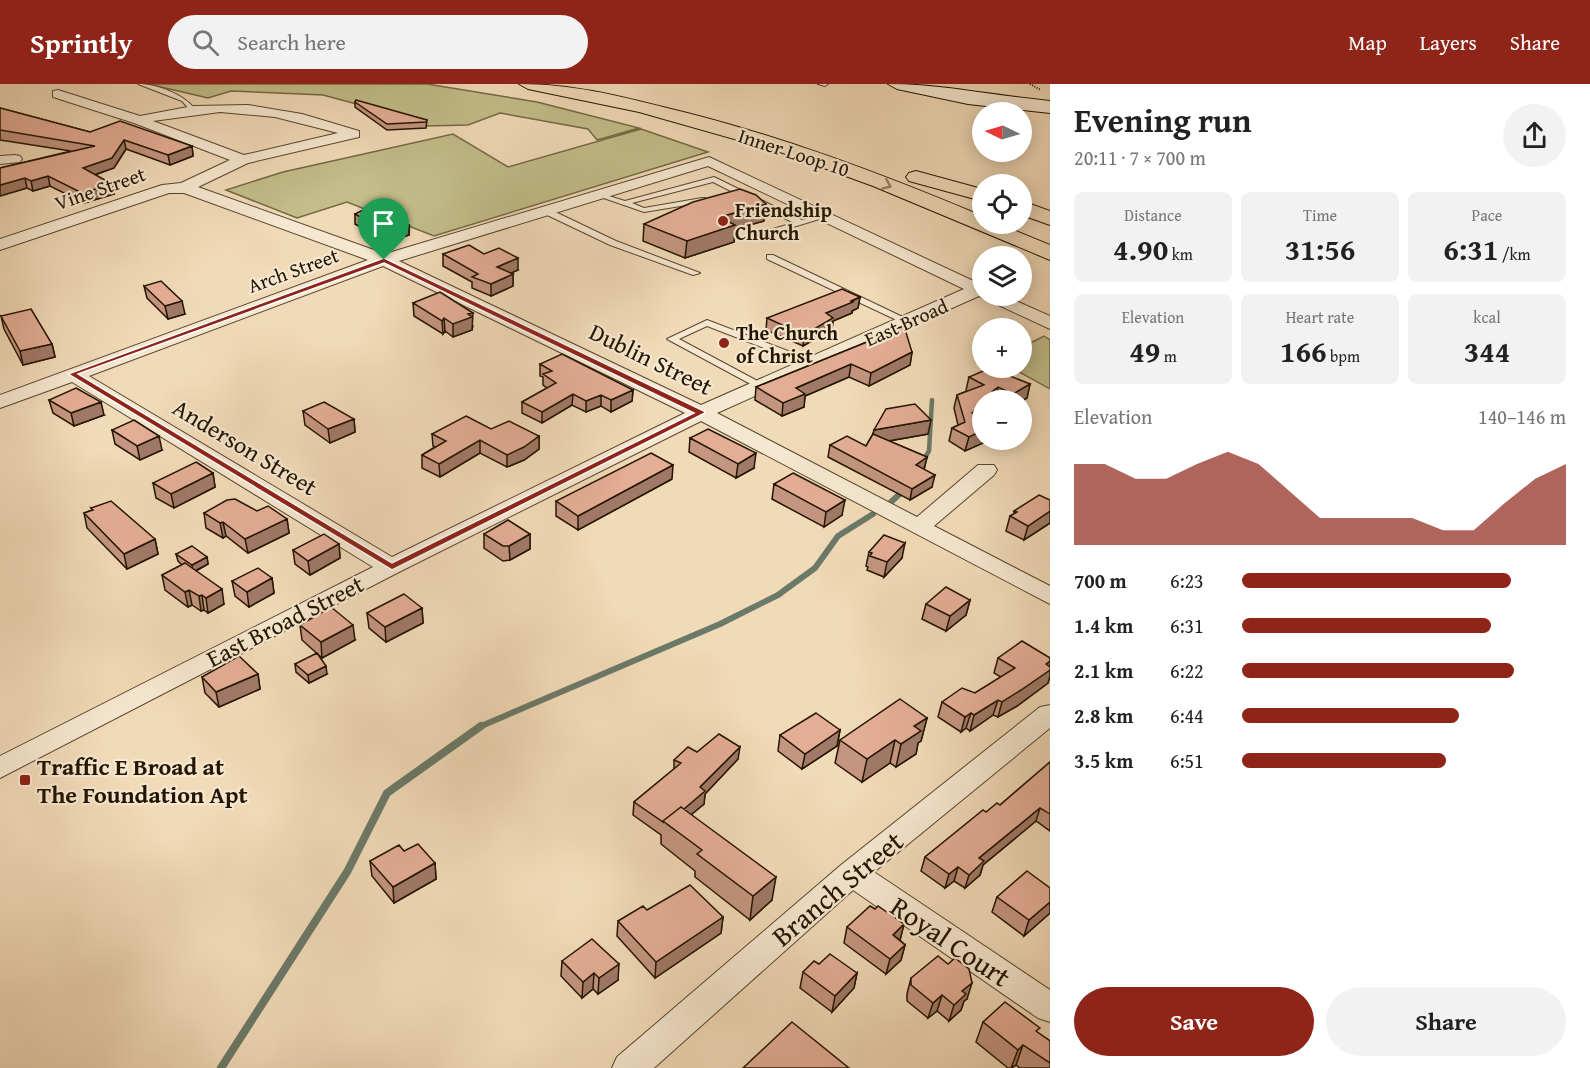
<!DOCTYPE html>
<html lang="en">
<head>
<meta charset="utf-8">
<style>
	body { margin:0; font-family:"Gentium Book Plus",serif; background:#f2f2f2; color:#222; height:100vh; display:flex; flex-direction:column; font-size:22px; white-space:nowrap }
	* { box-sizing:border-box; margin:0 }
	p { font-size:20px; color:#767676 }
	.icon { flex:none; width:33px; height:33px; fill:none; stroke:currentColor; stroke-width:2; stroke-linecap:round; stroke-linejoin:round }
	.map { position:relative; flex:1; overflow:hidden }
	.panel { display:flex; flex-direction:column; background:#fff; width:540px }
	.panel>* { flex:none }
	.needle { width:39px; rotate:275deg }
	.tools { position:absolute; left:972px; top:18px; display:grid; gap:12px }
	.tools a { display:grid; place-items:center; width:60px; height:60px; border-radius:50%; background:#fff; box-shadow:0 3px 15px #0003; font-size:30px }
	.pin { position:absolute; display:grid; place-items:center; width:51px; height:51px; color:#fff; margin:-62px -26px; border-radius:50% 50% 50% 0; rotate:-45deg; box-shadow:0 0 6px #0007 }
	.pin .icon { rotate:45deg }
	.round { display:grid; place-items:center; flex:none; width:63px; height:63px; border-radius:32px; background:#f2f2f2 }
	.headline { display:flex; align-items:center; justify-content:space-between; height:102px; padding:0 24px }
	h1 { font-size:33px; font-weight:700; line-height:45px }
	.metrics { display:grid; grid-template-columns:repeat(3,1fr); gap:9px; height:102px; padding:6px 24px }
	.metrics div { display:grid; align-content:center; border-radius:9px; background:#f2f2f2; text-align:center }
	.metrics b { font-size:30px; font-weight:700 }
	.metrics small { font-size:16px; font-weight:400 }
	.metrics p { font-size:16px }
	.chart { height:168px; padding:12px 24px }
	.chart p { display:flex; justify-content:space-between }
	.chart svg { width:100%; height:108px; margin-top:6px; fill:#8f2418; opacity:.7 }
	.cta { display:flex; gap:12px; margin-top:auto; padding:12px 24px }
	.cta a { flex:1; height:69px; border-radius:36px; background:#8f2418; color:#fff; font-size:24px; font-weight:700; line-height:69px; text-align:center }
	.cta a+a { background:#f2f2f2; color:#222 }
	ul { padding:0 24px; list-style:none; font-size:20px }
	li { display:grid; grid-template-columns:96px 72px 1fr; align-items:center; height:45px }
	li i { height:15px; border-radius:8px; background:#8f2418 }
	header { display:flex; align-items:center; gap:36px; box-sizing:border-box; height:84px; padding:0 30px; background:#8f2418; color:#fff }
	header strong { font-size:28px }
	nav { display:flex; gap:33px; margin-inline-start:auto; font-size:21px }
	.search { width:420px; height:54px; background:#f2f2f2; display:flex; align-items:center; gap:15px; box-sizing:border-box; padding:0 21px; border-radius:33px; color:#767676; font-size:22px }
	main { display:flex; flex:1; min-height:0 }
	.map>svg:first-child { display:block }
	.green { fill:#c2bd89; stroke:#736944; stroke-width:1.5 }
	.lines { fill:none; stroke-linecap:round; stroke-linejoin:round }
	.stream-far2 { stroke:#6b7968; stroke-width:4.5 }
	.stream-far1 { stroke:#6b7968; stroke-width:6 }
	.stream { stroke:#6b7968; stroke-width:8 }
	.lane-casing { stroke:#57462e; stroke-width:2 }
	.street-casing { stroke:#57462e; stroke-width:2 }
	.secondary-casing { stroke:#241500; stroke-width:2 }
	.highway-casing { stroke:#241500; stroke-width:2 }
	.path { stroke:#241500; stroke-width:2; stroke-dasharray:1 1.5; stroke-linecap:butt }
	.lane { fill:#f6e7d0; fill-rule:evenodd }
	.street { fill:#f6e7d0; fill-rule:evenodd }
	.secondary { fill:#f6e7d0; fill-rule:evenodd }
	.highway { fill:#f1dab7; fill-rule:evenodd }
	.wall { fill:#c49580; stroke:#241500; stroke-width:1.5 }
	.shaded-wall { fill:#a07968; stroke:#241500; stroke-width:1.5 }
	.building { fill:#e4ad95; stroke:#241500; stroke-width:1.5 }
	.oneway { stroke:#958165 }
	.route { fill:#8f2418; stroke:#fff; stroke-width:1.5; fill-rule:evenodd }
	.poi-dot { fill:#8f2418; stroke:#f6e7d0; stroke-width:2 }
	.labels { text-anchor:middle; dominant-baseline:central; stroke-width:4.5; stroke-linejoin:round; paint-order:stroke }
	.far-street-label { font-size:20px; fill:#241500; stroke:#f6e7d0 }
	.far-poi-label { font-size:20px; font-weight:bold; fill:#241500; stroke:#f6e7d0; text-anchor:start }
	.street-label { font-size:24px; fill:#241500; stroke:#f6e7d0 }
	.poi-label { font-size:24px; font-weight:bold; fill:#241500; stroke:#f6e7d0; text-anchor:start }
	.near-street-label { font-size:28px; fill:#241500; stroke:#f6e7d0 }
</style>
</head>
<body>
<header>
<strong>Sprintly</strong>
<div class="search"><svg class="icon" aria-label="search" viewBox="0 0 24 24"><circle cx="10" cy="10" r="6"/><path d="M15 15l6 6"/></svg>Search here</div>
<nav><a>Map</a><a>Layers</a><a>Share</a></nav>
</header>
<main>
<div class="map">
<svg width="1050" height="984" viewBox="0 0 1050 984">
	<rect width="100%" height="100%" fill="#f1dab7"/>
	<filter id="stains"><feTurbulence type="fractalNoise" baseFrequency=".00333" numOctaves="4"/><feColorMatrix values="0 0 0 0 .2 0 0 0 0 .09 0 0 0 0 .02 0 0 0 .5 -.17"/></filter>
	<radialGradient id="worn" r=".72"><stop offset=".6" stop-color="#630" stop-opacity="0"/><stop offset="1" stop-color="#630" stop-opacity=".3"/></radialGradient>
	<path class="green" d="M148 0H427L537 18 639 44 597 56 588 45 500 29 468 41 425 42 405 33 323 11 231 7 208 14Z
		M641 45 708 68 434 152 347 118 297 134 226 106 283 88 453 50 508 83Z
		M1044 252 1050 256V305L1012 284H1022V263Z"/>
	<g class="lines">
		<path class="stream-far2" d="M924 375 929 367 932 316"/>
		<path class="stream-far1" d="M921 379 925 374
			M891 418 904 406
			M479 643 720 540 778 511 815 484 838 452 873 430"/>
		<path class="stream" d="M221 984 347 788 387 709 481 642"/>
		<defs>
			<path id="lane" d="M138 0C157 0 183 10 195 25L190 26 182 17Z
				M818 0H828L825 2Z
				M714 93 802 136 822 131 826 133 747 157 743 155 744 153 794 139 713 98 632 119 644 124 702 114H705V118L644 128 595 111 599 109 625 117Z
				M543 125H549L616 157 700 189 693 191 610 161 543 129Z
				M767 171H773L911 237 909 239H903L767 175Z
				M707 236 814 277 816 279 811 282 808 281 707 242 679 255 767 302 762 305 758 304 667 255Z"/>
			<path id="street" d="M58 6 140 32 193 22 248 21 302 30 359 47V53L248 79 198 103 385 170 709 73 982 201V212H1005L1050 232V245L979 212 717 329 917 433 978 381H994L997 386 994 391 934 442 1050 502V520L701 337 399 488 0 694V672L373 483 72 298 0 324V311L368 176 184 109H169L0 166V155L162 101 181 99 230 76 134 39 53 13V7ZM220 28 275 33 338 49 244 71 153 37ZM708 82 964 205 701 321 399 177ZM383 182 685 329 392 473 89 292Z
				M15 71 20 72 22 75 20 78 0 80V72Z
				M1050 621V644L874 788 1050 906V938L1038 934 853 806 654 984H612L617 973 841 781 1040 623Z"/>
			<path id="secondary" d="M888 0C942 0 996 12 1050 17V29L968 20 897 5Z"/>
			<path id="highway" d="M519 0C572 0 616 11 667 24 776 50 880 89 982 132V140H999L1050 161V176L873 102 780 68 639 28 528 5Z
				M916 87 982 105V117L909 97 906 93 909 89Z
				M1022 117 1050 127V141L1022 131Z"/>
		</defs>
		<use href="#lane" class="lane-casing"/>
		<use href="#street" class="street-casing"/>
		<use href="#secondary" class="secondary-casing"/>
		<use href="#highway" class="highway-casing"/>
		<path class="path" d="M1030 0 1041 6"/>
		<use href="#lane" class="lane"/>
		<use href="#street" class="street"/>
		<use href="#secondary" class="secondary"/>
		<use href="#highway" class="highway"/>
	</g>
	<path class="wall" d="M355 18 427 36 426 44 387 46 355 23Z
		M0 24 90 48 192 62 193 72 170 81 126 65 114 84 95 91 112 100 114 110 84 119 50 102 33 107 27 104 0 112V84L71 67 0 56Z
		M355 130 409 141V151L386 158 355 140Z
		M764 137 735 145 734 158 685 174 643 157 644 140Z
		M443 170H484L518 186 511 189 513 190V202L491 212 472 204V198L443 182Z
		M144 202 185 230 168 235 147 214Z
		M860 213 858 224 852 227V229L833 237 832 245 803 262 766 246 767 234Z
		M413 219 473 242 472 246 453 253 445 247 443 250 414 232Z
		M1 232 52 260 55 273 23 281 4 245Z
		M867 254 912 268 910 281 869 302 849 293 805 312 804 323 782 332 755 316 756 303 867 258Z
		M540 280 633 306 632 317 611 328 601 322 586 328 572 321 542 339 522 329V318L547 304 543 301V293L540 292Z
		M969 293 1030 300 1027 314 1022 317 982 316V328L978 332 982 356H984L983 359 965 367 949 357 952 344 958 341 954 324 957 311 967 307 966 306Z
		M49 316 104 331 74 342 53 329Z
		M303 327 354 335 355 348 330 359 305 341Z
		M491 345 539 352V365L524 376 507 383 480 369 440 393 422 384V371L435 363 433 362 432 350Z
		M112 346 162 366 140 376 115 360Z
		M874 346 928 350 889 357 927 373 924 386 932 403 910 416 828 373 830 361 866 362 873 350Z
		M690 354 754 384 736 394 689 368Z
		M213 389 215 403 174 424 156 414 153 399Z
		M672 395 578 446 556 432V417Z
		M774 400 842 431 824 443 772 415Z
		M1050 416V439L1024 456 1006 447 1010 432 1014 430V427Z
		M91 424 155 455 158 470 127 485 87 444 84 429 92 426Z
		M257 427 287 435 289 449 248 469 226 452 223 454 206 444 204 429Z
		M484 450H530V465L510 476 503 477 484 464Z
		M339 460 340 474 310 491 295 480 293 466Z
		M869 468 902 474 884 493 867 486 868 483 866 482Z
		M176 470 207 473 208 480 196 487 224 520 208 529 204 526 201 527 192 521 188 523 165 506 162 491 182 481 178 477Z
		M272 494 274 509 249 523 235 512 232 497Z
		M970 516 966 531 946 547 922 535 926 520Z
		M422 524 423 539 386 558 369 544 367 529Z
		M300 541 355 556 322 574 302 556Z
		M998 574H1050V592L1048 599 1017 622 998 633 993 631 970 647 966 644 961 648 938 633 942 618 975 609 1001 593 994 589Z
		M295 580 327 590 309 599 296 588Z
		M258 590 260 605 219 623 205 609 202 593Z
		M927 634 921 657 918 659 916 670 896 683 890 679 862 698 835 679 840 656Z
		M840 646 837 662 802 685 778 667 780 651Z
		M697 668 738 675 705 710 704 720 691 730 772 816 750 836 695 793V787L661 760V751L633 731 634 718 674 685V676Z
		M1050 678V747L1036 737 983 781 980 791 965 804 954 797 945 804 921 787 925 773 986 728 1000 721Z
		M404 767 435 779 436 795 394 819 372 792 370 777Z
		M1050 804V829L1024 852 992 828 997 813Z
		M875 825 904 840 900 856 905 861 901 876 886 890 844 859 847 843Z
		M647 826 723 833 721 849 655 894 617 852 618 837Z
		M562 877 618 896 598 910 593 905 582 914 561 892Z
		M819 880 857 889 854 904 832 928 800 904 803 888Z
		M911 894 967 915 964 917 961 926 949 937 937 927 928 934 907 917V910Z
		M983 938 1038 949 1050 957V984H1020L1016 981 1012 984H1008L976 958Z"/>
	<path class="shaded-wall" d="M124 56 126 65 114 84 85 94 83 84Z
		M192 62 193 72 170 81 168 71Z
		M48 92 50 102 33 107 31 97Z
		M25 94 27 104 0 112V101Z
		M112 100 114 110 84 119 82 109Z
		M766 120 764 137 735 145 734 158 685 174 687 157 720 133Z
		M409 141V151L386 158V148Z
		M518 174V186L497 195V183Z
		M513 190V202L491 212V200Z
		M860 213 858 224 852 227V229L833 237 832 245 803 262 804 251 826 229Z
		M182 217 185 230 168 235 165 222Z
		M473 229 472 246 453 253V240L468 230Z
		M444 234 445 247 443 250 442 237Z
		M52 260 55 273 23 281 20 267Z
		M912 268 910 281 869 302 871 289Z
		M851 280 849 293 805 312 804 323 782 332 783 319 796 304Z
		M1030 300 1027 314 1022 317 1012 316 1013 310Z
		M998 303 995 316H984L994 306Z
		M633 306 632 317 611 328V316Z
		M573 310 572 321 542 339V328Z
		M601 311V322L586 328V317Z
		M101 318 104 331 74 342 71 329Z
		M982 318V328L968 342 972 329Z
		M354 335 355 348 330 359 328 345Z
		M931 336 928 350 871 360 874 346Z
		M982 341V356H984L983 359 965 367 969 353Z
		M159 352 162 366 140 376 137 362Z
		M539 352V365L524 376 507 383V371Z
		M480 356V369L440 393 439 380Z
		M756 369 754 384 736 394 738 380Z
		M927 373 924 385 913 393 916 381Z
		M673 381 672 395 578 446V432Z
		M213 389 215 403 174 424 171 410Z
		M935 391 932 403 910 416 912 405Z
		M845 416 842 431 824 443 826 428Z
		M1050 427V439L1024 456 1028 442Z
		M287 435 289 449 248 469 245 455Z
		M223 438 226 452 223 454 220 439Z
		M530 450V465L510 476 509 462Z
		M155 455 158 470 127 485 124 470Z
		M905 459 902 474 884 493 887 478Z
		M339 460 340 474 310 491 308 477Z
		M207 473 208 480 193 488 192 481Z
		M272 494 274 509 249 523 247 508Z
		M222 505 224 520 208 529 206 514Z
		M189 506 192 521 188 523 185 508Z
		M202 511 204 526 201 527 199 512Z
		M970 516 966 531 946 547 950 532Z
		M422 524 423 539 386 558 385 543Z
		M353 541 355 556 322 574 321 558Z
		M1050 577V592L1048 599 1017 622 998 633 1002 618Z
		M326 582 327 590 309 599 308 591Z
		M258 590 260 605 219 623 216 608Z
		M998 616 993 631 970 647 974 631Z
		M971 629 966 644 961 648 965 633Z
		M927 634 921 657 918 659 916 670 896 683 901 660 914 642Z
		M840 646 837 662 802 685 805 670Z
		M895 656 890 679 862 698 867 675Z
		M740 663 738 675 705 710 704 720 674 745 667 740 700 703Z
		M1040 724 1036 737 983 781 980 791 965 804 969 791 979 774Z
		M435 779 436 795 394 819 393 803Z
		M958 783 954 797 945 804 949 790Z
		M776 793 772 816 750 836 753 812Z
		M1050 818V829L1024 852 1029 836Z
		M723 833 721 849 655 894 656 878Z
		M904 840 900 856 893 851Z
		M905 861 901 876 886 890 890 875Z
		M619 880 618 896 598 910 599 894Z
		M594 889 593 905 582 914 583 898Z
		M857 889 854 904 832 928 835 912Z
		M972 899 967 915 964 917 961 926 949 937 954 921 962 907Z
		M942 911 937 927 928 934 933 919Z
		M1023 961 1016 981 1011 984 1018 966Z"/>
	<path class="building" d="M356 16 427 36 426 38 387 40 355 18Z
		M0 24 90 48 120 37 192 62 168 71 124 56 112 74 83 84 112 100 82 109 48 92 31 97 25 94 0 101V84L95 62 0 46Z
		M740 105 756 111 766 120 720 133 735 141 687 157 644 140 693 118Z
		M371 122 387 127 409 141 386 148 355 130Z
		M469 161 484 170 499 164 518 174 497 183 513 190 491 200 472 193 478 190 443 170Z
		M161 197 182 217 165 222 144 202Z
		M842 205 860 213 851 217 853 218 826 229 833 234 804 251 767 234Z
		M440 208 473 229 468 230 472 233 453 240 444 234 442 237 413 219Z
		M31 225 52 260 20 267 1 232Z
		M904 242 912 268 871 289 851 280 796 304 805 310 783 319 756 303 872 256 867 254Z
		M562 270 633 306 611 316 601 311 586 317 573 310 542 328 522 318 556 299 543 290 552 287 540 280Z
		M990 284 1030 300 1013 310 998 303 994 306 984 316H982V318L972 329 982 335V341L981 342 982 343V347L969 353 952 344 965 338 957 311 984 301 969 293Z
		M76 304 101 318 71 329 49 316Z
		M324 318 354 335 328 345 303 327Z
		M915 320 931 336 874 346 886 325Z
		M466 332 491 345 509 337 539 352 524 363 507 371 480 356 439 380 422 371 446 357 432 350Z
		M134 336 159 352 137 362 112 346Z
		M708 345 756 369 738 380 690 354Z
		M873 350 927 373 916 381 935 391 912 405 830 361 847 352 866 362Z
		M651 369 673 381 578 432 556 417Z
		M196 378 213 389 171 410 153 399Z
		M793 389 845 416 826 428 774 400Z
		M1039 411 1050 416V427L1028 442 1010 432 1017 428 1014 427Z
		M235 415 257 427 268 422 287 435 245 455 223 438 220 439 204 429 227 416Z
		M111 417 155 455 124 470 84 429 93 426 91 424Z
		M508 436 530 450 509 462H503L484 450Z
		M324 450 339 460 308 477 293 466Z
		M884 451 905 459 887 478 870 472 872 469 869 468Z
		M192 462 207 473 192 481 176 470Z
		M185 479 222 505 206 514 202 511 199 512 189 506 185 508 162 491Z
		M258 484 272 494 247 508 232 497Z
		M946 503 970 516 950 532 926 520Z
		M404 510 422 524 385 543 367 529Z
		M331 523 353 541 321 558 300 541Z
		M1022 557 1050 574V577L1046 580 1050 583V586L1021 606 1002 618 998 616 974 631 971 629 965 633 942 618 962 604 975 609 1015 584 998 574Z
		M317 569 326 582 308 591 295 580Z
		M239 572 258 590 216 608 202 593Z
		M900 615 927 634 914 642 921 647 901 660 895 656 867 675 840 656Z
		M816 629 840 646 805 670 780 651Z
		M719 650 740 663 700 703 705 707 684 725 681 723 663 737V738L634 718 681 679 674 676 688 663 697 668Z
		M1050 678V730L1040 724 979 774 984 777 969 791 958 783 949 790 925 773 983 726 986 728 997 719 1000 721Z
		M681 723 776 793 753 812 697 770 702 766 663 737Z
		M418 760 435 779 393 803 370 777 399 761 404 767Z
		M1027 787 1050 804V818L1029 836 997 813Z
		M690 801 723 833 656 878 618 837 643 822 647 826Z
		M870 822 875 825 878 822 904 840 893 851 905 861 890 875 847 843Z
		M592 855 619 880 599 894 594 889 583 898 562 877Z
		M830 870 857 889 835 912 803 888 814 877 819 880Z
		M938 872 948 880 955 874 969 885 972 899 962 907 966 910 954 921 942 911 933 919 911 901V894Z
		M1005 918 1040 944 1036 947 1050 957V979L1023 961 1018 966 983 938Z
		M792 938 849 984H743Z"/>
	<defs><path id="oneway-chevron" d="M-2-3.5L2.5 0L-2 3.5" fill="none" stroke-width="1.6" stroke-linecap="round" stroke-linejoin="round" transform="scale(1.5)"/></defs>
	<use class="oneway" href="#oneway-chevron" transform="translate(887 101) rotate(23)"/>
	<path class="route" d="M384 174 704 327 705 329 392 486 68 290ZM384 179 694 329 392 479 78 290Z"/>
	<g class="poi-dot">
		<circle cx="723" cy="137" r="6"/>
		<circle cx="724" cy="259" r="6"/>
		<rect x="19" y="690" width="12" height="12" rx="3"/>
	</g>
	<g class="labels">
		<g class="far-street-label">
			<text transform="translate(794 68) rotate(18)">Inner Loop 10</text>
			<text transform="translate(100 104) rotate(-19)">Vine Street</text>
			<text transform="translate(293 186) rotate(-20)">Arch Street</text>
			<text transform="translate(906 238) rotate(-24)">East Broad</text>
		</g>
		<g class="far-poi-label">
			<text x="735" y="125">Friendship<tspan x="735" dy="23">Church</tspan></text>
			<text x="736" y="248">The Church<tspan x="736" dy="23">of Christ</tspan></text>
		</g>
		<g class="street-label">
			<text transform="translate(651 275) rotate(26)">Dublin Street</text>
			<text transform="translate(245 363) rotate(31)">Anderson Street</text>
			<text transform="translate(285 537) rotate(-27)">East Broad Street</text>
		</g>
		<g class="poi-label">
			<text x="37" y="682">Traffic E Broad at<tspan x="37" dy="28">The Foundation Apt</tspan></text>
		</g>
		<g class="near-street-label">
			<text transform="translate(837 804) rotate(-40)">Branch Street</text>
			<text transform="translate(951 857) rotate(34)">Royal Court</text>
		</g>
	</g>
	<rect width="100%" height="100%" filter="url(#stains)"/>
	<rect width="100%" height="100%" fill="url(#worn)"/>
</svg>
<div class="tools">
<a><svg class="needle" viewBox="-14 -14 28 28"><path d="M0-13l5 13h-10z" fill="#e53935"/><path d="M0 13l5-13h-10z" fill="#767676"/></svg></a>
<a><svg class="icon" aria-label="locate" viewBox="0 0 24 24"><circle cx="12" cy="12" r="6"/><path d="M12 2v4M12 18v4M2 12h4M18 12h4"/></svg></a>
<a><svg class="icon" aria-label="layers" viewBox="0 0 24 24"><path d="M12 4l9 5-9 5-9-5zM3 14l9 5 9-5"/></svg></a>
<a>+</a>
<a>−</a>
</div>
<div class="pin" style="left:384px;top:176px;background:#1e9e55"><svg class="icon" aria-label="arrive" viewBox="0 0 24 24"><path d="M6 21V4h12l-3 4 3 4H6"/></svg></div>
</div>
<section class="panel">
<div class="headline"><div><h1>Evening run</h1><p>20:11 · 7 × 700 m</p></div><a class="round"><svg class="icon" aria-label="share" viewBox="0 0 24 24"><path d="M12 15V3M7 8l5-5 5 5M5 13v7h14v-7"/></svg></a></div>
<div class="metrics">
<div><p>Distance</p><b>4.90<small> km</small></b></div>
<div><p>Time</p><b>31:56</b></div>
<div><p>Pace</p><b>6:31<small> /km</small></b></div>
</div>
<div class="metrics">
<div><p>Elevation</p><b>49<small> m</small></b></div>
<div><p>Heart rate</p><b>166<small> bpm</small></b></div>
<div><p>kcal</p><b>344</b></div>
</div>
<div class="chart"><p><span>Elevation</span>140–146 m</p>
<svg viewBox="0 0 160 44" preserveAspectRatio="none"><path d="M0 44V11L10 11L20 17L30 17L40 11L50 6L60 11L70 22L80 33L90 33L100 33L110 33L120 38L130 38L140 27L150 17L160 11V44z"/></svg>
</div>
<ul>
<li><b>700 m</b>6:23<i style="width:83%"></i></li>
<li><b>1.4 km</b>6:31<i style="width:77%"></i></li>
<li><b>2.1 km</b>6:22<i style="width:84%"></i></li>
<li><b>2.8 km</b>6:44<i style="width:67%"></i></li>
<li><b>3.5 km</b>6:51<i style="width:63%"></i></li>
</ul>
<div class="cta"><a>Save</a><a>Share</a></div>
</section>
</main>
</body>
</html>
